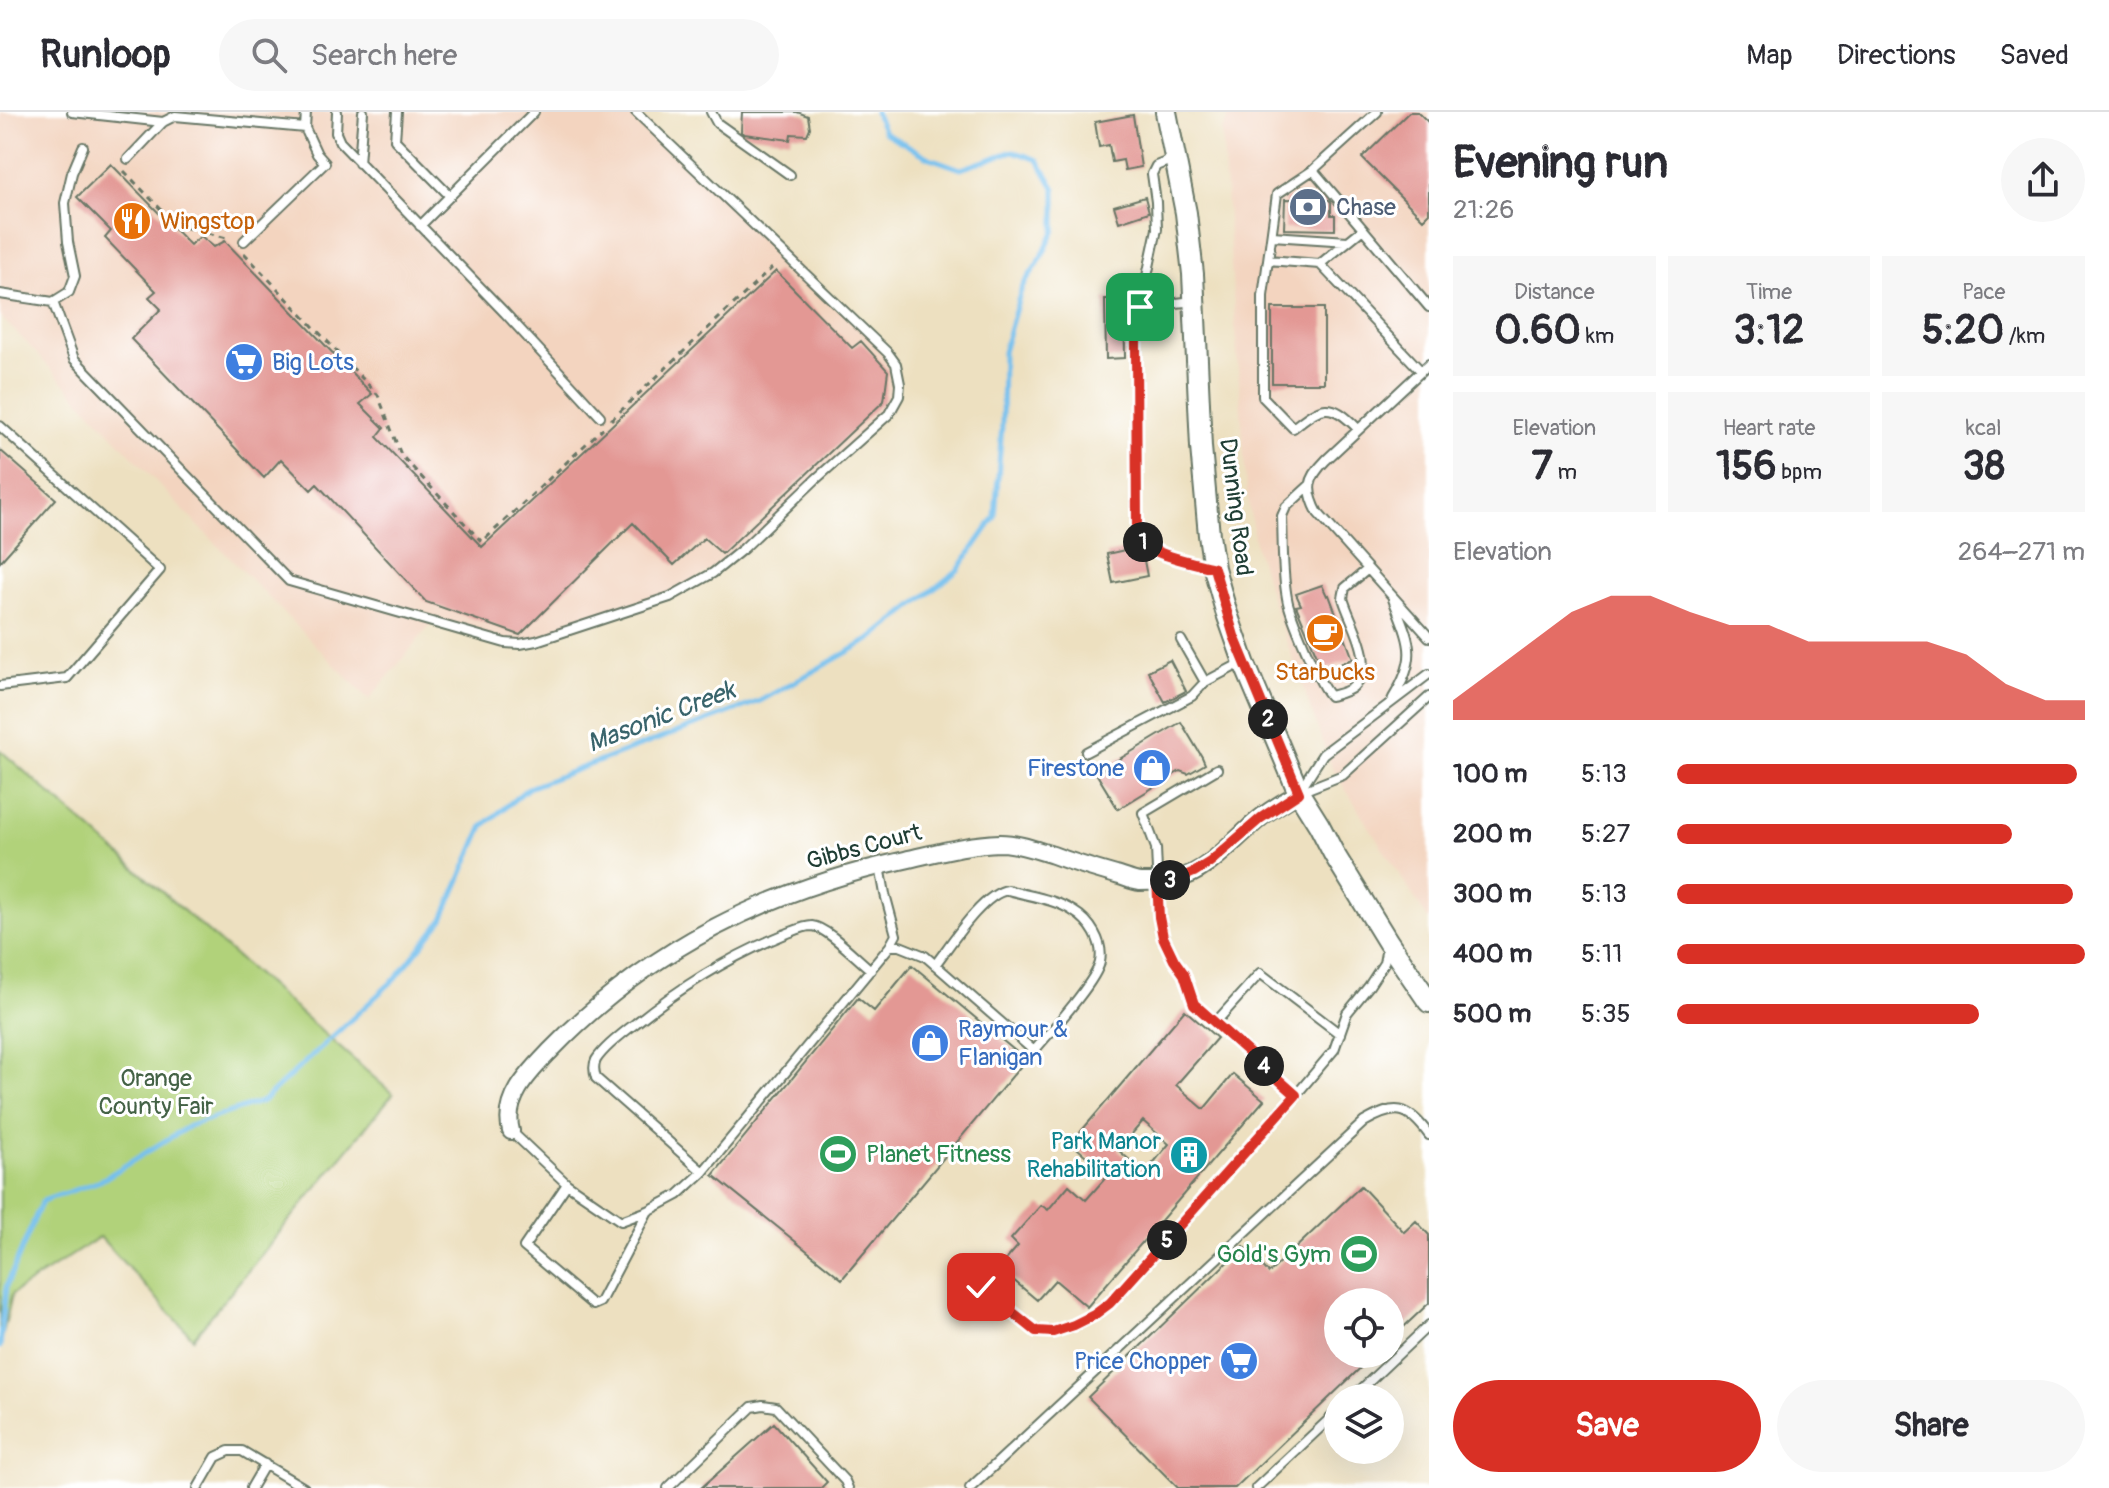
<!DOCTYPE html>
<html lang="en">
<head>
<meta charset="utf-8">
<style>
	body { margin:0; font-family:Pangolin,sans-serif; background:#f7f7f7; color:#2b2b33; height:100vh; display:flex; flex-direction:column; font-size:30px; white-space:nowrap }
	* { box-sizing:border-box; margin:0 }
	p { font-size:26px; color:#7c7c81 }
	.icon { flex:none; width:44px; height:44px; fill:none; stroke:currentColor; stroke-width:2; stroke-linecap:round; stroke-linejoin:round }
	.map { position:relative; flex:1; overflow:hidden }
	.sheet { display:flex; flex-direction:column; background:#fff; width:680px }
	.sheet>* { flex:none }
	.tools { position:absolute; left:1324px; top:1176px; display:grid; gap:16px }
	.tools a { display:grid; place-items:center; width:80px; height:80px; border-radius:50%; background:#fff; box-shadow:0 8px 32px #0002; font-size:40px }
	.pin { position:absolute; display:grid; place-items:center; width:68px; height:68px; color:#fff; margin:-34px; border-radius:16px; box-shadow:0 4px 12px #0006 }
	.km { position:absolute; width:40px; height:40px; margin:-20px; border-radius:50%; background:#222; color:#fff; font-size:22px; line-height:40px; text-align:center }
	.round { display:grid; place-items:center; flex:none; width:84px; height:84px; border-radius:42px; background:#f7f7f7 }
	.overview { display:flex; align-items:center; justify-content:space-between; height:136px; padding:0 24px }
	h1 { font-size:44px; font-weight:700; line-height:60px }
	.stats { display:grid; grid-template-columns:repeat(3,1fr); gap:12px; height:136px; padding:8px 24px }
	.stats div { display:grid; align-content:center; border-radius:0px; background:#f7f7f7; text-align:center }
	.stats b { font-size:40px; font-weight:700 }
	.stats small { font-size:22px; font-weight:400 }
	.stats p { font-size:22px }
	.chart { height:224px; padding:16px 24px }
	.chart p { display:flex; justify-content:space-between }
	.chart svg { width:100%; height:144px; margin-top:8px; fill:#d93025; opacity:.7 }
	.cta { display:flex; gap:16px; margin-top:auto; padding:16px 24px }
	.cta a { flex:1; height:92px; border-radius:48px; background:#d93025; color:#fff; font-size:32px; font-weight:700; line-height:92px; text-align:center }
	.cta a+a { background:#f7f7f7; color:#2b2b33 }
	ul { padding:0 24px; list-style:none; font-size:26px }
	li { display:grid; grid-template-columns:128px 96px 1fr; align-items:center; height:60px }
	li i { height:20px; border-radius:10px; background:#d93025 }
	header { display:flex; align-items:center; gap:48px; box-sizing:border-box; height:112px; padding:0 40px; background:#fff; border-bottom:2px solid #e1e1e2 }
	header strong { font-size:38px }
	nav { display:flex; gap:44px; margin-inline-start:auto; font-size:28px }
	.search { width:560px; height:72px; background:#f7f7f7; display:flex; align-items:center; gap:20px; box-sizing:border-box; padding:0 28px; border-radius:44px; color:#7c7c81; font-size:30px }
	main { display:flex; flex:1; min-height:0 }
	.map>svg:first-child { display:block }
	.built { fill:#f3d4bf }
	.green { fill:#b1d27a; stroke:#688857; stroke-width:2 }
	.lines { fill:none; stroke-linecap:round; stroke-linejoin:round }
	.stream { stroke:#75c0ee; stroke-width:5 }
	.building { fill:#e39894; fill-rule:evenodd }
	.service-casing { stroke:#677665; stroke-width:12 }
	.minor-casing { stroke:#677665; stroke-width:20 }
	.tertiary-casing { stroke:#677665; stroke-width:24 }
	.path { stroke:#677665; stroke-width:3; stroke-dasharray:6 6; stroke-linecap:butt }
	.service { stroke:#fff; stroke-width:8 }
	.minor { stroke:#fff; stroke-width:16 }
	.tertiary { stroke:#fff; stroke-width:20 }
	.route-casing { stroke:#fff; stroke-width:16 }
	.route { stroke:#d93025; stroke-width:10 }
	.labels { text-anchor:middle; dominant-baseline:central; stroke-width:6; stroke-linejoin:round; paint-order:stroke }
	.service-label { font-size:24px; fill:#4e5e75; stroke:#fff; text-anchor:start }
	.food-label { font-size:24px; fill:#c56008; stroke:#fff; text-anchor:start }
	.shop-label { font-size:24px; fill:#366cbe; stroke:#fff; text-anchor:start }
	.street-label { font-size:24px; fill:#1f3d34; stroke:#fff }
	.park-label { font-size:24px; fill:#446246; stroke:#fff }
	.culture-label { font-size:24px; fill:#0d838f; stroke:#fff; text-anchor:end }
	.leisure-label { font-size:24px; fill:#27864d; stroke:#fff; text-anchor:start }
	.water-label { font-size:26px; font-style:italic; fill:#39646c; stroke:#fff }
</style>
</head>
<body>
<header>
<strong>Runloop</strong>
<div class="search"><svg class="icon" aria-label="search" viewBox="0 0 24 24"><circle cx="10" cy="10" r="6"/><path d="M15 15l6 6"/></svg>Search here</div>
<nav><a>Map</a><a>Directions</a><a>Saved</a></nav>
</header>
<main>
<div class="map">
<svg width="1429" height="1376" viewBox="0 0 1429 1376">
	<rect width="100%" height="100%" fill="#fff"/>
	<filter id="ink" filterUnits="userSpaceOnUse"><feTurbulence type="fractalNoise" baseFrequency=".0125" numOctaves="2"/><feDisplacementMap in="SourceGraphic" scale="16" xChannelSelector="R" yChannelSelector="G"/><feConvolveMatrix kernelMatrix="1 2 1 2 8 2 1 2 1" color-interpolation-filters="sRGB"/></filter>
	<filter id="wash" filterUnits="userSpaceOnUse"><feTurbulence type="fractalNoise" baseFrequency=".006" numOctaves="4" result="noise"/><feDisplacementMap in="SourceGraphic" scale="32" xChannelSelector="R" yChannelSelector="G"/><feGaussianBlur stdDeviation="1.8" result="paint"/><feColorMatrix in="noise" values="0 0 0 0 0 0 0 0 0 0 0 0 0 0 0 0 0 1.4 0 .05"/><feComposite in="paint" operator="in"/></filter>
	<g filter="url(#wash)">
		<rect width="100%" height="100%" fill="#ede0c0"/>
		<path class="built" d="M0 0H636L888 241 899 262 895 294 744 436 669 485 520 532 433 510 369 588 180 395 18 222 0 205Z
			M1231 0H1429V809L1332 656 1277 503 1255 433 1246 372 1222 19Z"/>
		<path class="green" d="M0 638 393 982 193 1226 100 1125 12 1182 0 1235Z"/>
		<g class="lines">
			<path class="stream" d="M0 1235 6 1175 42 1089 100 1069 189 1014 263 989 396 866 443 807 483 714 528 676 760 589 871 527 958 458 995 405 1002 313 1003 240 1022 175 1040 148 1055 118V77L1038 48 1013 39 961 57 930 46 884 20 875 0"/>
		</g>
		<g id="blocks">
			<path class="building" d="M742 0H797L808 4 810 16 807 23 791 22 790 28 744 22 741 20Z
				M1409 0H1418L1429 11V101L1423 107 1362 46Z
				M1133 3 1141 55 1125 58 1123 48 1112 50 1109 33 1099 35 1095 10Z
				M111 52 190 133 201 124 214 135 225 129 372 282 360 292 384 316 377 325 482 435 776 159 852 236 861 229 888 259 884 289 722 442 704 426 674 453 633 411 520 523 426 490 317 372 311 378 281 347 264 366 131 227 161 197 149 185 156 179 105 126 111 119 77 85Z
				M1145 85 1149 100 1119 110 1114 94Z
				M1285 87 1329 88 1331 90V103H1335V118L1284 117Z
				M1105 187H1124L1125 246 1106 247Z
				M1272 196H1324V271H1272Z
				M0 338 56 387 0 450Z
				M1138 435 1142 438 1147 464 1113 471 1107 442Z
				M1322 473 1327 484 1329 483 1353 547 1323 558 1297 496 1296 494 1301 493 1296 482Z
				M1170 548 1186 579 1165 590 1148 559Z
				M1181 610 1202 645 1205 652 1188 662 1180 659 1118 697 1096 661Z
				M912 853 1026 948 842 1167 713 1063 858 886 874 899Z
				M1185 898 1217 926 1176 973 1204 997 1233 962 1264 988 1087 1195 1055 1168 1037 1188 999 1156 1018 1134 1011 1127 1041 1093 1048 1098 1069 1073 1086 1088 1108 1063 1071 1031ZM1143 1009 1169 1032 1145 1061 1118 1038Z
				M1361 1074 1404 1120 1416 1109 1429 1123V1191L1390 1228V1190H1338V1242H1375L1235 1376H1178L1088 1285 1244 1134 1269 1161Z
				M774 1311 827 1370 821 1376H701Z"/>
		</g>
	</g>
	<g filter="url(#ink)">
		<use href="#blocks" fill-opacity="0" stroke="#677665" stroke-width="2"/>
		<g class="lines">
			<defs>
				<path id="service" d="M72 0 163 10
					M337 0 336 21 340 30 505 201 600 304
					M397 0 395 28 450 84
					M711 0 717 11 790 63
					M1377 0 1313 58 1429 195
					M1176 46 1156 54 1152 62 1156 90 1157 117 1138 207 1136 231 1137 418C1139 422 1140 427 1143 430 1153 443 1197 452 1213 455
					M128 47 163 10 175 4 305 16 306 0
					M359 51 363 0
					M420 114 534 0
					M1272 124 1348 129
					M244 129 325 51 317 42 305 16
					M1268 148 1277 82 1313 58
					M1320 152 1363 117
					M0 182 53 190 74 247 289 469 505 531 520 532 536 529 670 485 713 461 744 436 816 367 889 302 899 284 900 272 896 252 888 241 636 0
					M53 190 69 180 75 164 68 130 65 91 72 61 83 35
					M1140 195 1194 189
					M1429 252 1326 348C1307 367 1306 378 1318 401L1429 525
					M0 314 160 458 67 566 0 574
					M1358 317C1330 288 1322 293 1293 316L1263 285V184L1268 148 1320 152 1421 259
					M1310 373 1286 395 1282 404C1283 431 1282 460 1287 486 1289 501 1320 575 1330 584 1337 582 1348 580 1353 575 1379 551 1350 512 1343 486L1345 476 1368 457
					M1181 528 1205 570 1243 550
					M1393 586C1419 544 1410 531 1393 487
					M1086 640 1192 584 1205 570
					M1301 676 1323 642 1429 562
					M1300 680 1343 663 1429 585
					M890 834H900L925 844 1034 939C1049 921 1096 870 1100 850 1104 830 1090 809 1073 799 1055 787 1029 784 1008 778 983 781 951 832 935 853
					M1215 911 1260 861 1340 922
					M1296 983 1334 938 1347 901 1369 874 1384 851 1387 835
					M511 1019 567 1072 524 1135 593 1193 600 1190 648 1099 678 1083 703 1060 890 834 896 823 885 782 880 754
					M703 1060 596 966C594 960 593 954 596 948 604 935 624 920 636 911 682 874 729 845 783 823 792 820 803 814 812 814 827 815 858 848 871 858
					M567 1072 621 1109 648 1099
					M981 1175 1036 1219 1053 1220 1074 1213 1094 1203 1110 1191 1296 983 1194 892 1184 862 1174 848 1163 825 1159 805 1156 736 1143 701 1217 657
					M1352 1286 1429 1213
					M198 1376 216 1345 229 1339H242L304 1376
					M251 1376 265 1352
					M668 1376 752 1295 763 1293 776 1295 845 1369 848 1376
					M970 1376 1364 1010C1395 992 1408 993 1429 1023
					M1256 1376 1338 1299"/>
				<path id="minor" d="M511 1019C502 986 531 959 552 937 650 836 768 778 905 748 936 741 967 732 1000 731 1018 731 1036 738 1053 743 1074 751 1095 757 1116 763 1124 765 1132 769 1140 770 1151 770 1165 769 1176 767 1206 762 1236 726 1259 707 1271 697 1285 689 1299 681"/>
				<path id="tertiary" d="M1166 0 1186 101 1193 162 1201 335 1209 423 1214 456 1226 499 1245 553 1299 681 1319 713 1334 742 1388 830 1429 890"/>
			</defs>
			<use href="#service" class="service-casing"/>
			<use href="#minor" class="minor-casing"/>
			<use href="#tertiary" class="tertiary-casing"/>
			<path class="path" d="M124 59 176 113 231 127
				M244 141 378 283 401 343 482 430 603 316
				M611 308 772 156"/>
			<use href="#service" class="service"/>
			<use href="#minor" class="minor"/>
			<use href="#tertiary" class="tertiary"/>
		</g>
	</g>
	<g class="lines" filter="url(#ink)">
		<defs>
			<path id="route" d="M981 1175 1036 1219 1053 1220 1074 1213 1094 1203 1110 1191 1296 983 1194 892 1184 862 1174 848 1163 825 1159 805 1157 768 1178 767 1194 760 1210 750 1261 706 1299 681 1234 524 1214 456C1198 452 1154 443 1143 431 1140 427 1139 422 1137 418L1136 231 1140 195"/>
		</defs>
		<use href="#route" class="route-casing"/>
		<use href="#route" class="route"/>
	</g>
	<defs>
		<symbol id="bank-disc" viewBox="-11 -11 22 22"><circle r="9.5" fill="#5c6f8a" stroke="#fff"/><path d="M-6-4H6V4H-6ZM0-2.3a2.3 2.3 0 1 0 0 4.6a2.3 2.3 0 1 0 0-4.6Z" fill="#fff"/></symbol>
		<symbol id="restaurant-disc" viewBox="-11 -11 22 22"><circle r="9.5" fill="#e8710a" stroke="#fff"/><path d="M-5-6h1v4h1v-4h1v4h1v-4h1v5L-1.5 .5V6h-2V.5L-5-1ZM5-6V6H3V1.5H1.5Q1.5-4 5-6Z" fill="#fff"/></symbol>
		<symbol id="supermarket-disc" viewBox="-11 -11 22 22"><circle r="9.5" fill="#3f7fe0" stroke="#fff"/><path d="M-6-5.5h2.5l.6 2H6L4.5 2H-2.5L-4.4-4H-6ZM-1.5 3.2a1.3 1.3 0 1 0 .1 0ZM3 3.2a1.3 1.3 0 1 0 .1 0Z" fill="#fff"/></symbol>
		<symbol id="cafe-disc" viewBox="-11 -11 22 22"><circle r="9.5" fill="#e8710a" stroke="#fff"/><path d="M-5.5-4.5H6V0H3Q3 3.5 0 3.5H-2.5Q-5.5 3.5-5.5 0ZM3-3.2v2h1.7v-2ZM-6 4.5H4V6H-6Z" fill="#fff"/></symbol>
		<symbol id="shop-disc" viewBox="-11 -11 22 22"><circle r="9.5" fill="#3f7fe0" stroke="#fff"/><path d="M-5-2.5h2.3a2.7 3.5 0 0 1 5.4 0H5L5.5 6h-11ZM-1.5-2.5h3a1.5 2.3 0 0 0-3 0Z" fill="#fff"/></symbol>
		<symbol id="stadium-disc" viewBox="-11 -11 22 22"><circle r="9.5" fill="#2e9e5b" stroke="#fff"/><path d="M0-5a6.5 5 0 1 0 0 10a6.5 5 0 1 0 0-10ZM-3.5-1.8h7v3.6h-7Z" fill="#fff"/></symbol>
		<symbol id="building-disc" viewBox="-11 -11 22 22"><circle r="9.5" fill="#0f9aa8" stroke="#fff"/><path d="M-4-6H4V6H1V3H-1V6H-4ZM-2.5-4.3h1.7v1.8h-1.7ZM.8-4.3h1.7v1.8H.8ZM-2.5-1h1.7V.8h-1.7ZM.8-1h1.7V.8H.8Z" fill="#fff"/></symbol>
	</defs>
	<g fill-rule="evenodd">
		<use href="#bank-disc" x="1286" y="73" width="44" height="44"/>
		<use href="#restaurant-disc" x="110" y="87" width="44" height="44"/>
		<use href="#supermarket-disc" x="222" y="228" width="44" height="44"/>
		<use href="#cafe-disc" x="1303" y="499" width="44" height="44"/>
		<use href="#shop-disc" x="1130" y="634" width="44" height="44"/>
		<use href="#shop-disc" x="908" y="909" width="44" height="44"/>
		<use href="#stadium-disc" x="816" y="1020" width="44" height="44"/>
		<use href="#building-disc" x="1167" y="1021" width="44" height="44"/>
		<use href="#stadium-disc" x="1337" y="1120" width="44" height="44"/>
		<use href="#supermarket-disc" x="1217" y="1227" width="44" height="44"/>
	</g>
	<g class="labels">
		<g class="service-label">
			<text x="1336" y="95">Chase</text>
		</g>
		<g class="food-label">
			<text x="160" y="109">Wingstop</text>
			<text x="1325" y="560" text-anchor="middle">Starbucks</text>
		</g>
		<g class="shop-label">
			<text x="272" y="250">Big Lots</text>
			<text x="1124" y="656" text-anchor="end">Firestone</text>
			<text x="958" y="917">Raymour &amp;<tspan x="958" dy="28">Flanigan</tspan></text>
			<text x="1211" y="1249" text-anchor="end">Price Chopper</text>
		</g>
		<g class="street-label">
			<text transform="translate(1236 395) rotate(83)">Dunning Road</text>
			<text transform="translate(864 735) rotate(-15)">Gibbs Court</text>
		</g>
		<g class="park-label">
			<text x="156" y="966">Orange<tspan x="156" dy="28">County Fair</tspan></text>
		</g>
		<g class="culture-label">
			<text x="1161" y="1029">Park Manor<tspan x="1161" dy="28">Rehabilitation</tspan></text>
		</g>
		<g class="leisure-label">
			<text x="866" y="1042">Planet Fitness</text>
			<text x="1331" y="1142" text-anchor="end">Gold's Gym</text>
		</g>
		<g class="water-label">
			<text transform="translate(661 605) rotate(-21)">Masonic Creek</text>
		</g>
	</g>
</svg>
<div class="tools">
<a><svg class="icon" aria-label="locate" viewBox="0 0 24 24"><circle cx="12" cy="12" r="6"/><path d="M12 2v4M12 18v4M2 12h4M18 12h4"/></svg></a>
<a><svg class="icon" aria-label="layers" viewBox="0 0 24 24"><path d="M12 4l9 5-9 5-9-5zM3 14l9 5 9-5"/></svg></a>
</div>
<div class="pin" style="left:1140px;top:195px;background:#1e9e55"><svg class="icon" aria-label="arrive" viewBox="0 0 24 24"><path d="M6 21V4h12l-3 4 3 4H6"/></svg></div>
<div class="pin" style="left:981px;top:1175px;background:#d93025"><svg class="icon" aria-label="check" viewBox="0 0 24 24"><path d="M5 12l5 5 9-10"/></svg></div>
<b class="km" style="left:1143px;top:430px">1</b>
<b class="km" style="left:1268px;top:607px">2</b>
<b class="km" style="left:1170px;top:768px">3</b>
<b class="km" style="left:1264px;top:954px">4</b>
<b class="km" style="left:1167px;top:1128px">5</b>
</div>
<section class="sheet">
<div class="overview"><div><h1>Evening run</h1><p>21:26</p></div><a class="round"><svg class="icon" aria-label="share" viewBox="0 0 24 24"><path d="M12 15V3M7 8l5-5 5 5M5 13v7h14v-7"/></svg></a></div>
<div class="stats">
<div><p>Distance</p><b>0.60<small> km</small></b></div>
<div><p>Time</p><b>3:12</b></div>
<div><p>Pace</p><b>5:20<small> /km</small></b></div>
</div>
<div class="stats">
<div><p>Elevation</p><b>7<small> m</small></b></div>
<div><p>Heart rate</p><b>156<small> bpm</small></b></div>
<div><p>kcal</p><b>38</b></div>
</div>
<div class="chart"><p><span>Elevation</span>264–271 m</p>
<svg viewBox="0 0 160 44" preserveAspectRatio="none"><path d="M0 44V38L10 29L20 20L30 11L40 6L50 6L60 11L70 15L80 15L90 20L100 20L110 20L120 20L130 24L140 33L150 38L160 38V44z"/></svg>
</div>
<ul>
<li><b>100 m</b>5:13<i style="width:98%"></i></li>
<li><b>200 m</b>5:27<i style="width:82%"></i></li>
<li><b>300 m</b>5:13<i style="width:97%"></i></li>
<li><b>400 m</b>5:11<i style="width:100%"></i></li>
<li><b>500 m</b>5:35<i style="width:74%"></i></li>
</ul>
<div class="cta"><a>Save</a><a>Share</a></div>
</section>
</main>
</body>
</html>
